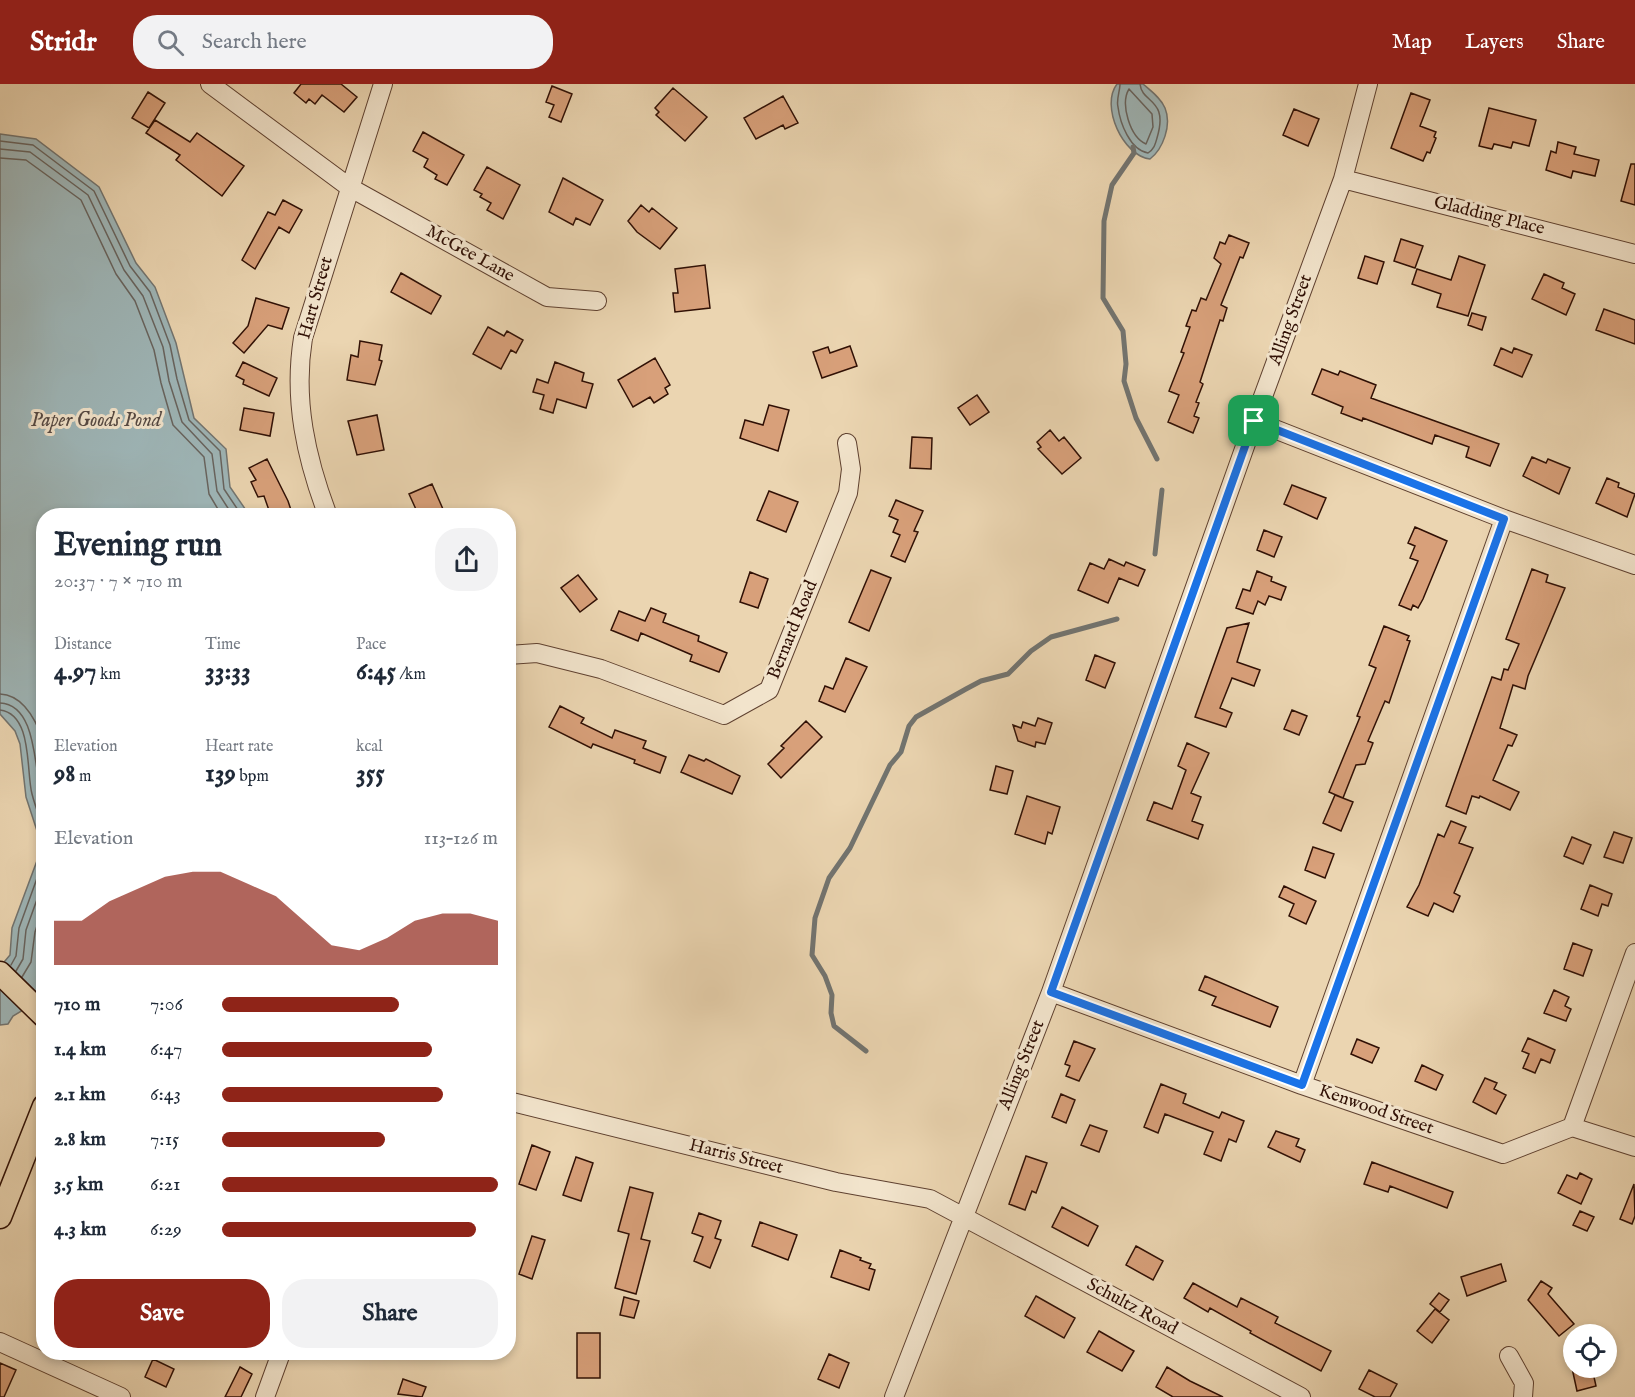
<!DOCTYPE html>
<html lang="en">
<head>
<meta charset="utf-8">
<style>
	body { margin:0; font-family:"IM FELL English",serif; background:#f2f2f3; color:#1f2937; height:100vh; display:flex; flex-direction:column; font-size:22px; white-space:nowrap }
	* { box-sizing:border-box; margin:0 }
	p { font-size:20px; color:#747a83 }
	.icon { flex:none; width:33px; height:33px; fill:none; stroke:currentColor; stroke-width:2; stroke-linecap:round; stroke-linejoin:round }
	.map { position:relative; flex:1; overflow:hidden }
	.sheet { position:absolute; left:36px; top:424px; width:480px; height:852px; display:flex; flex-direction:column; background:#fff; border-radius:24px; box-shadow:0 3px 9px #0003 }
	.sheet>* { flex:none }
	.fabs { position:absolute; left:1563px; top:1240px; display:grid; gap:12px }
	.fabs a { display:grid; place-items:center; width:54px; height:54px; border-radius:50%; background:#fff; box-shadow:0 3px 9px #0003; font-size:30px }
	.pin { position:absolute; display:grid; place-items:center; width:51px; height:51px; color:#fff; margin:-26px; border-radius:12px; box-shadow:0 3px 9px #0006 }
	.round { display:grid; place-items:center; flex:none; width:63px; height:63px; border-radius:24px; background:#f2f2f3 }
	.summary { display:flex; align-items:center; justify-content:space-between; height:102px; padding:0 18px }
	h1 { font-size:33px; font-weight:700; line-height:45px }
	.metrics { display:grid; grid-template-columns:repeat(3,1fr); gap:9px; height:102px; padding:6px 18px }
	.metrics div { display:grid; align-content:center }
	.metrics b { font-size:26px; font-weight:700 }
	.metrics small { font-size:16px; font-weight:400 }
	.metrics p { font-size:16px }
	.chart { height:168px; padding:12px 18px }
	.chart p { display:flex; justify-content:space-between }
	.chart svg { width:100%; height:108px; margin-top:6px; fill:#8f2418; opacity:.7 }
	.action { display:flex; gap:12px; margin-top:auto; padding:12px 18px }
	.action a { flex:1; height:69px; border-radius:24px; background:#8f2418; color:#fff; font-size:24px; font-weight:700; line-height:69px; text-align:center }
	.action a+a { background:#f2f2f3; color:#1f2937 }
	ul { padding:0 18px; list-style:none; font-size:20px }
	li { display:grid; grid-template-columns:96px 72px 1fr; align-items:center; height:45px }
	li i { height:15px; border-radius:8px; background:#8f2418 }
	header { display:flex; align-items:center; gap:36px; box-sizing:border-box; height:84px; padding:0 30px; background:#8f2418; color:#fff }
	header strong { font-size:28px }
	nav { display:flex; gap:33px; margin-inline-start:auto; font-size:21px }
	.search { width:420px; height:54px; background:#f2f2f3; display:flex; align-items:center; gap:15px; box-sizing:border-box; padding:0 21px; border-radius:24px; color:#747a83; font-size:22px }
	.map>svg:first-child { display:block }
	.water { fill:#9eb6b8; stroke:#727470; stroke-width:1.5 }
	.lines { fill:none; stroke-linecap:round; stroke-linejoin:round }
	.shore { stroke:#67635e; stroke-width:1.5 }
	.stream { stroke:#727470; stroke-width:5 }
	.building { fill:#d8a07a; stroke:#301005; stroke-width:1.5 }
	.minor-casing { stroke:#5f4130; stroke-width:20 }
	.major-casing { stroke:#301005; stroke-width:25 }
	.minor { stroke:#f2e4cc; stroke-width:18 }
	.major { stroke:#ebd5b1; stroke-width:22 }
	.route-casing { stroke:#fff; stroke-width:12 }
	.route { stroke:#1a73e8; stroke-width:8 }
	.labels { text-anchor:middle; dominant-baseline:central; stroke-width:6; stroke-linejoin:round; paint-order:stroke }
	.street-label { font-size:18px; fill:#301005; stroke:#f2e4cc }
	.water-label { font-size:20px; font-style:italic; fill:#564a44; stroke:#f2e4cc }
</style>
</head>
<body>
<header>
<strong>Stridr</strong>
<div class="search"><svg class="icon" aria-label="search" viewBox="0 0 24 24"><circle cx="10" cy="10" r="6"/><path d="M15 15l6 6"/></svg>Search here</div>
<nav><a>Map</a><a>Layers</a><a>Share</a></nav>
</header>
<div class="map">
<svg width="1635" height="1313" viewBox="0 0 1635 1313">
	<rect width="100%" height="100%" fill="#ebd5b1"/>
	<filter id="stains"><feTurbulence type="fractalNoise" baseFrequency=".00333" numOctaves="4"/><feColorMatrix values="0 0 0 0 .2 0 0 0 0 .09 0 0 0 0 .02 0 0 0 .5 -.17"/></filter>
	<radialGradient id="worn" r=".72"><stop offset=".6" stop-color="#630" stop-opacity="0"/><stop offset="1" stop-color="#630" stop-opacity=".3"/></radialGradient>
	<path class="water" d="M1117 0H1143C1151 7 1161 14 1165 24 1172 41 1163 65 1150 75 1123 72 1100 22 1117 0Z
		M0 50 36 55 99 103 136 179 155 203 176 259 194 334 226 365 230 403 250 432H44L43 914 13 932 8 940 0 941V883L10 871 12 844 38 774 40 756 26 713 20 660 15 647 0 630Z"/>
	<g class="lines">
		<path class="shore" d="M1120 0C1120 7 1116 16 1118 23 1120 39 1130 66 1148 69 1154 65 1155 61 1157 54 1169 14 1142 20 1140 0
			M1129 5 1152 30 1153 43 1146 60C1130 53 1120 20 1129 5Z
			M0 57 33 61 94 107 130 182 150 208 170 261 177 295 189 336 220 367 224 405 242 432
			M0 65 30 68 88 111 124 186 143 212 163 263 169 297 182 338 212 370 217 407 233 432
			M0 74 26 76 81 116 116 190 135 217 154 266 161 299 173 341 204 373 209 410 222 432
			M0 610C24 611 37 638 44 659
			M0 619C40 621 33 694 44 720
			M0 626C33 630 26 688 32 710 35 722 40 734 44 746
			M11 881 16 872 19 844 44 775
			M16 887 23 875 26 846 44 796
			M22 893 31 878 35 848 44 821"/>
		<path class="stream" d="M1133 63 1134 69 1112 101 1104 137 1103 214 1123 247 1126 280 1124 297 1136 334 1157 375
			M1155 470 1162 406
			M866 967 834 942 831 929 832 911 825 892 812 871 815 834 829 794 850 764 890 681 901 668 909 642 916 633 966 605 981 597 1008 590 1031 567 1051 553 1117 535"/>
	</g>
	<path class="building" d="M301 0H341L357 13 344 28 322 11 315 20 309 15 306 19 294 9Z
		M552 2 572 10 561 38 549 33 554 21 546 18Z
		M673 4 707 33 685 57 656 31 659 28 655 24Z
		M148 8 165 19 149 44 132 34Z
		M1411 9 1430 16 1420 42 1436 48 1434 53 1436 54 1430 69 1427 68 1423 77 1391 64Z
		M783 12 798 39 785 45 783 41 756 55 744 34Z
		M1489 24 1536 36 1529 62 1513 58 1511 64 1494 60 1492 65 1479 62Z
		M1294 25 1319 35 1308 62 1283 51Z
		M155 36 190 58 197 49 244 82 222 112 176 76 180 71 146 49Z
		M423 48 464 71 447 101 435 95 437 91 424 83 428 75 413 67Z
		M1558 58 1576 63 1574 70 1599 76 1595 92 1573 87 1571 94 1546 86 1551 67 1556 69Z
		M1631 80H1635V121L1621 117Z
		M487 83 520 101 503 135 487 126 491 119 480 113 482 110 474 106Z
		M563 94 603 116 590 141 576 134 573 141 549 128Z
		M283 116 302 126 289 149 279 143 255 185 242 176 268 128 275 131Z
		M641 121 649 128 652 124 677 144 660 165 637 148 628 137Z
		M1229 151 1249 159 1243 174 1240 173 1221 221 1227 224 1223 237 1220 236 1200 298 1203 300 1196 318 1199 319 1194 332 1199 334 1193 349 1168 338 1179 311 1169 307 1184 269 1181 268 1190 243 1186 242 1192 226 1196 227 1201 214 1206 216 1221 180 1214 174 1220 158 1225 160Z
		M1401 155 1423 162 1415 184 1394 177Z
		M1365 172 1384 178 1377 200 1358 194Z
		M1459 172 1485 181 1468 232 1437 223 1441 210 1412 200 1417 185 1451 196Z
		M705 181 710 224 675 228 673 209H678L675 185Z
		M401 189 441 212 431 230 391 208Z
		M1544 190 1564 199 1562 204 1575 210 1566 231 1532 215Z
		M256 214 289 224 282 245 268 241 244 269 233 259 248 242Z
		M1604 225 1635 236V260L1596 246Z
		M1472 229 1486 233 1482 246 1468 241Z
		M488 243 504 252 507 247 523 256 516 269 511 266 501 285 473 270Z
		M360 257 382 261 379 276 382 277 375 301 347 296 351 271 358 273Z
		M850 262 857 282 822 294 813 268 828 263 830 269Z
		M1501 264 1512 269 1514 264 1532 271 1522 293 1494 281Z
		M655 274 670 301 665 304 668 310 654 319 650 313 633 323 618 296Z
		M243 278 277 294 269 312 243 300 244 296 236 292Z
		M555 278 584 289 582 297 593 300 586 324 557 315 553 329 540 325 544 311 533 308 537 295 548 299Z
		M1322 285 1338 291 1340 287 1376 301 1371 314 1499 360 1490 382 1466 373 1469 363 1435 351 1432 360 1363 334 1362 337 1341 329 1343 323 1312 310Z
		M977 311 989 328 970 341 958 324Z
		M769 321 789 326 778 367 740 354 745 336 763 341Z
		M244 324 274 329 270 352 240 346Z
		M377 331 384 366 357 371 348 337Z
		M1050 346 1059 357 1064 353 1081 374 1062 390 1038 365 1041 363 1037 358Z
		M912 353 932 354 931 385 910 384Z
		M1532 373 1546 379 1548 375 1570 384 1559 410 1523 392Z
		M267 375 288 417 293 432H271L264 412 258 413 251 398 256 396 249 384Z
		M1607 394 1619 399 1618 403 1635 410 1627 433 1596 419Z
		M432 400 446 432H419L409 410Z
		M1292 401 1326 414 1317 435 1284 420Z
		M769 407 798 418 786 448 757 436Z
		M896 416 923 427 914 447 918 448 905 478 891 472 900 451 893 448 898 436 889 432Z
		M1415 443 1447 457 1423 515 1418 524 1413 521 1411 526 1399 521 1418 477 1410 474 1415 462 1408 459Z
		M1264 446 1282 453 1274 473 1257 466Z
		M1109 475 1124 482 1126 478 1145 486 1138 502 1119 494 1108 519 1078 506 1090 479 1104 485Z
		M1532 485 1548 491 1546 498 1565 504 1528 592 1525 605 1513 601 1500 644 1517 651 1512 662 1508 661 1493 696 1519 708 1510 726 1480 712 1479 714 1472 712 1466 730 1446 722 1492 593 1501 596 1504 585 1508 586 1519 560 1506 555Z
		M871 486 891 494 869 547 849 538Z
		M1257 487 1272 493 1271 497 1286 503 1281 516 1269 512 1265 521 1258 517 1253 530 1236 524 1243 505 1250 507Z
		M750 488 768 495 758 524 740 518Z
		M578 491 597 515 580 528 561 504Z
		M651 524 666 530 663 538 699 552 698 557 727 569 719 588 690 577 692 571 641 549 638 557 611 546 619 527 645 537Z
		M1249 539 1237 578 1260 586 1254 602 1232 594 1220 624 1232 629 1226 643 1195 633 1227 544Z
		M1384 542 1409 552 1407 556 1410 557 1389 619 1385 617 1368 657 1373 659 1365 680 1356 681 1343 714 1329 708 1360 633 1357 632 1376 584 1369 581Z
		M1095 571 1115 579 1105 604 1086 596Z
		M846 574 867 583 845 628 819 617 825 602 833 605Z
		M560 622 584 634 581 639 612 654 615 646 646 657 643 664 666 673 660 689 634 679 635 676 593 660 591 664 549 643Z
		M1292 626 1307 632 1299 651 1284 645Z
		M1038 634 1052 639 1045 660 1036 658 1035 663 1018 657 1013 641 1021 644 1023 638 1035 642Z
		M806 637 822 653 781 694 768 680 784 664 781 662Z
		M1187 659 1209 669 1191 709 1201 713 1192 737 1203 741 1198 755 1147 736 1154 718 1172 725 1186 686 1178 682Z
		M689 671 704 677 706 675 740 692 732 710 681 688Z
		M996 682 1013 687 1007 710 990 706Z
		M1335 711 1353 718 1341 747 1323 739Z
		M1027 712 1060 723 1052 750 1048 748 1045 760 1015 750Z
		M1451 737 1466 743 1459 759 1473 764 1454 809 1460 812 1453 828 1434 819 1428 832 1407 823 1419 801 1438 750 1444 753Z
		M1614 748 1632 754 1623 779 1604 773Z
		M1572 753 1591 761 1583 780 1564 772Z
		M1313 763 1334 770 1325 794 1305 786Z
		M1590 801 1612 810 1608 822 1602 820 1598 832 1581 825Z
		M1284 802 1316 817 1306 840 1289 832 1294 820 1279 813Z
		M1573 859 1592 866 1583 892 1564 885Z
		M1205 892 1278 923 1270 943 1212 921 1216 913 1199 906Z
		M1554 906 1569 913 1565 922 1571 925 1566 937 1544 929Z
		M1528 954 1555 966 1550 979 1541 975 1535 989 1523 984 1529 970 1522 967Z
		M1357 955 1379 964 1372 979 1351 970Z
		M1074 957 1095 965 1079 997 1066 992 1070 982 1065 980Z
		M1422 981 1443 991 1436 1006 1415 997Z
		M1485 994 1497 999 1494 1005 1506 1011 1496 1030 1473 1018Z
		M1161 1000 1186 1010 1183 1019 1219 1034 1222 1028 1244 1037 1236 1058 1229 1055 1221 1077 1204 1070 1213 1048 1165 1030 1158 1049 1144 1043Z
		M1061 1010 1075 1016 1066 1039 1052 1033Z
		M1090 1041 1107 1047 1099 1068 1081 1061Z
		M1276 1047 1299 1055 1296 1062 1305 1066 1300 1078 1268 1063Z
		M532 1061 550 1068 536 1106 519 1100Z
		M1026 1072 1047 1079 1036 1109 1032 1107 1025 1126 1009 1120Z
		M576 1073 593 1079 581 1117 563 1111Z
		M1372 1078 1453 1108 1447 1124 1390 1102 1388 1108 1364 1100Z
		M1580 1089 1592 1095 1581 1120 1558 1109 1567 1091 1577 1095Z
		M1634 1100 1635 1132 1632 1140 1620 1135Z
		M630 1103 653 1109 641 1155 650 1157 636 1210 615 1204 629 1150 618 1147Z
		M1062 1123 1098 1142 1088 1162 1052 1143Z
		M1580 1127 1594 1133 1587 1147 1573 1141Z
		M699 1129 721 1137 715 1154 721 1156 710 1184 694 1177 703 1153 692 1149Z
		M760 1138 797 1151 788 1176 752 1162Z
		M532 1152 545 1156 532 1195 519 1190Z
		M1136 1162 1163 1177 1153 1196 1126 1181Z
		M840 1166 861 1174 860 1176 871 1180 869 1184 875 1186 869 1206 831 1193Z
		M1501 1180 1506 1197 1467 1212 1461 1193Z
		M1541 1197 1552 1204 1548 1210 1574 1240 1559 1252 1528 1216Z
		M1193 1199 1237 1223 1241 1214 1278 1233 1275 1239 1331 1267 1321 1287 1250 1249 1251 1247 1210 1224 1208 1228 1184 1214Z
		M1439 1209 1449 1216 1440 1228 1430 1220Z
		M1036 1212 1075 1234 1064 1254 1025 1232Z
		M624 1213 639 1217 634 1234 620 1231Z
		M1435 1225 1449 1236 1432 1259 1417 1247Z
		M1099 1247 1134 1267 1122 1287 1087 1268Z
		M577 1249H600V1294H577Z
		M829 1270 849 1279 839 1304 818 1295Z
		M153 1275 174 1285 166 1303 145 1293Z
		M0 1279 16 1286 4 1313H0Z
		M240 1283 252 1290 241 1313H225Z
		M1167 1283 1190 1297 1223 1313H1173L1156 1303Z
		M1572 1284H1592L1596 1302 1577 1307Z
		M1369 1286 1397 1300 1390 1313H1375L1359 1305Z
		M403 1295 426 1303 422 1313 398 1310Z"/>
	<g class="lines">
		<defs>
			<path id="minor" d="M210 0 349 103 547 213 597 217
				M1343 95 1635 170
				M1254 337 1504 435 1635 481
				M328 432C306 374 293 316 303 254L383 0
				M508 571 537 569 601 585 724 631 769 606 848 409 851 385 847 359
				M1051 908 1302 1001 1503 1070 1572 1043 1635 1063
				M1302 1001 1504 435
				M508 1017 836 1098 930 1115 1301 1313
				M1572 1043 1635 869
				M0 1258 121 1313
				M1509 1272 1524 1299 1523 1313
				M265 1313 281 1269
				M894 1313 1051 908 1254 337 1343 95 1368 0"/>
			<path id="major" d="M0 889 44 932
				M0 1133 44 1022"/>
		</defs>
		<use href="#minor" class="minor-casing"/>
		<use href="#major" class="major-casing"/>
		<use href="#minor" class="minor"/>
		<use href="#major" class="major"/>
	</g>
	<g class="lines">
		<defs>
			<path id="route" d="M1254 337 1504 435 1302 1001 1051 908Z"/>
		</defs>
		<use href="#route" class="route-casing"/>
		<use href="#route" class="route"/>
	</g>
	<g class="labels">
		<g class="street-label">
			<text transform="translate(1489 132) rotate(14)">Gladding Place</text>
			<text transform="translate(470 170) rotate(29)">McGee Lane</text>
			<text transform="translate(316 214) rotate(-74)">Hart Street</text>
			<text transform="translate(1291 236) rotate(-70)">Alling Street</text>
			<text transform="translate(793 546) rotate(-68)">Bernard Road</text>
			<text transform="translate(1022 981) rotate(-68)">Alling Street</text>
			<text transform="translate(1376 1026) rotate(19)">Kenwood Street</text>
			<text transform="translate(736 1073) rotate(14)">Harris Street</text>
			<text transform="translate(1132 1223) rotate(28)">Schultz Road</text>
		</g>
		<g class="water-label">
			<text x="96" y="336">Paper Goods Pond</text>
		</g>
	</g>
	<rect width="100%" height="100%" filter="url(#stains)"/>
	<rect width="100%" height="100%" fill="url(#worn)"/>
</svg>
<div class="fabs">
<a><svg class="icon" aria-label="locate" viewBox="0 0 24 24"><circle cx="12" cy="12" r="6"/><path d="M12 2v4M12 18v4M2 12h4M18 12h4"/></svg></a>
</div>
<div class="pin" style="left:1254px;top:337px;background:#1e9e55"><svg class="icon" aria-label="arrive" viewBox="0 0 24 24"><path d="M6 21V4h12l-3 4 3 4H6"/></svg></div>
<section class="sheet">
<div class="summary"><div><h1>Evening run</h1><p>20:37 · 7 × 710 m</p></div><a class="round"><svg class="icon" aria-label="share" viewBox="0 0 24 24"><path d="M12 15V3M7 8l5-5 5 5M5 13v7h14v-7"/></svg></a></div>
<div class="metrics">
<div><p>Distance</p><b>4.97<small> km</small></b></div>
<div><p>Time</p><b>33:33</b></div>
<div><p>Pace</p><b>6:45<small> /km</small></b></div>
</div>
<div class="metrics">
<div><p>Elevation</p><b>98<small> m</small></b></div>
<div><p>Heart rate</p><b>139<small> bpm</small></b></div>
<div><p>kcal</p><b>355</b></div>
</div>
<div class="chart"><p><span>Elevation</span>113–126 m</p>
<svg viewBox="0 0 160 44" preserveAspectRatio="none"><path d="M0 44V26L10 26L20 18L30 13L40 8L50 6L60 6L70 11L80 16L90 26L100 36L110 38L120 33L130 26L140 23L150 23L160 26V44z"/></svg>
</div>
<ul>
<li><b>710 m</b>7:06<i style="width:64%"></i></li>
<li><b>1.4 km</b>6:47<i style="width:76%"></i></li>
<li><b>2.1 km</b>6:43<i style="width:80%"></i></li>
<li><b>2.8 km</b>7:15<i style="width:59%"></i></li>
<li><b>3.5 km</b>6:21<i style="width:100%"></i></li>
<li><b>4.3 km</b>6:29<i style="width:92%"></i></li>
</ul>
<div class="action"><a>Save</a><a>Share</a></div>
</section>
</div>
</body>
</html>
